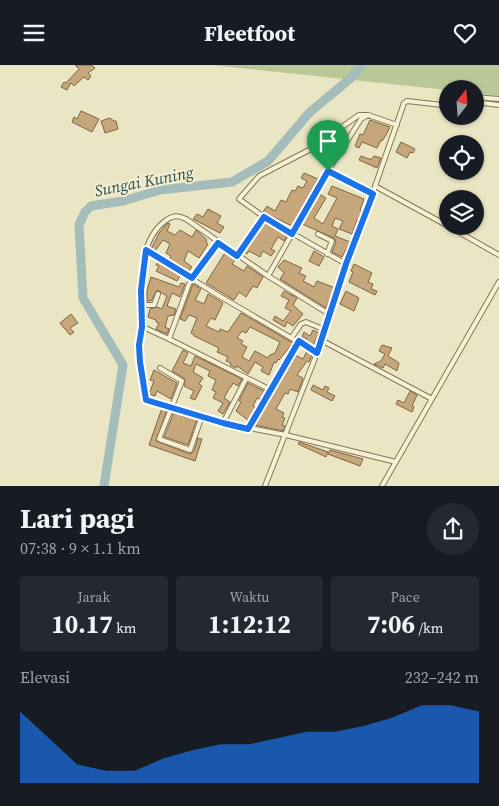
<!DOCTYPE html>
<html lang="id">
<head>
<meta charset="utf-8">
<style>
	body { margin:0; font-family:"Source Serif 4",serif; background:#242831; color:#f1f3f6; height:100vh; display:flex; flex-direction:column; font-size:19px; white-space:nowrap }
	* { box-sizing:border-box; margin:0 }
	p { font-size:16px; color:#9ea1a6 }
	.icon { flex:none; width:28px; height:28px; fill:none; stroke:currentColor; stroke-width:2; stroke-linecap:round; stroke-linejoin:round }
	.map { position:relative; height:421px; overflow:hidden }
	.details { display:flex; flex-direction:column; background:#171b24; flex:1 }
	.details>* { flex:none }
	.needle { width:32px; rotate:17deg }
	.tools { position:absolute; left:439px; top:15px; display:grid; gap:10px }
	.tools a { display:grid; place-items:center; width:45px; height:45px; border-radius:50%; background:#171b24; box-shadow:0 1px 4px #0004; font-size:25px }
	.pin { position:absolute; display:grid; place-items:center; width:42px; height:42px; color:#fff; margin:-51px -21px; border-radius:50% 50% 50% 0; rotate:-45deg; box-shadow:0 0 5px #0007 }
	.pin .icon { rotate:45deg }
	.round { display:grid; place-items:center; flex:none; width:52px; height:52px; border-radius:26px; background:#242831 }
	.head { display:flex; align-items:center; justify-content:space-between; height:85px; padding:0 20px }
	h1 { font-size:28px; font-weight:700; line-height:38px }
	.metrics { display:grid; grid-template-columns:repeat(3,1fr); gap:8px; height:85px; padding:5px 20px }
	.metrics div { display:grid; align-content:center; border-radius:5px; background:#242831; text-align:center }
	.metrics b { font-size:25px; font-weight:700 }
	.metrics small { font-size:14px; font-weight:400 }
	.metrics p { font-size:14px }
	.chart { height:140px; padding:10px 20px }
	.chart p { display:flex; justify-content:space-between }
	.chart svg { width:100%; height:90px; margin-top:5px; fill:#1a73e8; opacity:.7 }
	header { display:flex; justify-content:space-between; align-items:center; height:65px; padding:0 20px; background:#171b24; font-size:22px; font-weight:700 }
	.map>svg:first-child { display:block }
	.green { fill:#bac797 }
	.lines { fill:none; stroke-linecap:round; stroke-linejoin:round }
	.river { stroke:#a4bdba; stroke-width:9 }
	.building { fill:#c6a67b; stroke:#806542; fill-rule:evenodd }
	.street-casing { stroke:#83765b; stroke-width:6 }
	.street { stroke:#f6f1d5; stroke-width:4 }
	.route-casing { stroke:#fff; stroke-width:10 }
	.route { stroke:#1a73e8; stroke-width:6 }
	.labels { text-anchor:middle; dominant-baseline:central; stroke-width:4; stroke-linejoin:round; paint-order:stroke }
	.water-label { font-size:16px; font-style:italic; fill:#2e4f53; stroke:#f2eed1 }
</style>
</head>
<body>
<header><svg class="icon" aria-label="menu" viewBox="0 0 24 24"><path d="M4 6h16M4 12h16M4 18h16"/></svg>Fleetfoot<svg class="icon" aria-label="heart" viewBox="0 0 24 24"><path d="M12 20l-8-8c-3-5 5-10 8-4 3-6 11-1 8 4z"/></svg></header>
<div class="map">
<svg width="499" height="421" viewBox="0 0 499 421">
	<rect width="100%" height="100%" fill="#eae5c2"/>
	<path class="green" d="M212 0H499V31L475 28V24H448L447 25Z"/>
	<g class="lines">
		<path class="river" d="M104 421 123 300 83 233 79 160 85 147 91 141 123 136 160 125 232 117 268 96 310 47 351 13 361 0"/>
	</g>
	<path class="building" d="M75 0H92L95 3 88 8 91 11 88 15 84 12 74 21 71 18 67 25 61 22 64 17 66 18 79 4Z
		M81 46 99 54 92 67 72 57 74 52 77 54Z
		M110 53 114 56H116L118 64 105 68 101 56Z
		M370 55 390 62 386 70 382 76 381 75 377 83 362 77 359 83 355 81 360 69 363 70Z
		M401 77 415 84 413 88 410 87 407 93 396 87Z
		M361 91 369 94H372L374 91 381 93 377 103 359 95Z
		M304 108 318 114 292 161 263 147 267 141 275 146 281 135 286 137 292 125 295 126 298 121 303 123 307 116 301 113Z
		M332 121 364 134 360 145 362 146 359 156 357 155 352 169 339 164 343 156 335 153 332 161 338 164 335 171 350 177 342 192 332 187 336 177 334 173 302 159 319 129 326 133 314 153 323 159 337 133 328 129Z
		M208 144 221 151 217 158 224 162 220 168 193 154 197 149 203 152Z
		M265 157 287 170 284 176 278 172 271 184 275 186 271 191 263 186 260 192 249 186 247 189 244 187Z
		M168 158 170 159 167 166 175 170 180 165 192 172 196 165 207 175 206 177 208 179 199 193 188 186 184 196 192 202 188 207 169 195 171 191 166 188 170 179 163 175 155 186 151 184 159 168Z
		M226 186 236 194 232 199 244 206 247 201 263 212 257 223 253 221 246 232 239 227 234 235 206 218Z
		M314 186 324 192 319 201 309 196Z
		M284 195 302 203 299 208 306 211 303 216 309 219 314 222 317 216 335 223 326 243 280 214 284 208 278 202Z
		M158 197 180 211 177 216 156 206 159 201 156 200Z
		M354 199 372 208 368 217 373 219 371 224 377 226 375 230 349 217 353 207 351 206Z
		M151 212 179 222 181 218 185 219 180 232 172 228 167 241 176 244 174 250 168 251 165 262 169 264 167 269 156 264 159 258 156 257V255L148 252 150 244 157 242 162 244 167 231 157 225 151 236H147V225Z
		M193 219 201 224 195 235 204 239 208 229 223 238 215 255 211 253 206 261 219 267 220 264 228 267 241 248 293 278 279 295 278 294 276 298 274 297 269 310 261 306 263 302 255 297 248 309 237 301 236 303 230 300 231 298 226 296 228 292 217 287 219 283 194 271V270L191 268 197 253 189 250 185 256 180 254ZM250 262 280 277 275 288 270 290 268 293 255 286 249 296 242 292 247 282 241 279 243 276 237 273 242 266 246 268Z
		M284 226 297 233 293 240 303 249 293 261 287 257 285 262 273 255 275 251 283 256 291 246 285 243 289 235 281 231Z
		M346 226 359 233 354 246 340 239Z
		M71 249 78 258 70 263 74 267 70 270 60 258Z
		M313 265 319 268 314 278 316 279 314 282 305 277 307 274 302 272 304 267 310 271Z
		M382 280 392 283 388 291 399 298 397 306 385 299 383 303 374 299 381 296 385 289 379 286Z
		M183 285 188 288 183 298 191 301 195 291 242 314 238 321 233 318 231 322H230L224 333 230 337 223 349 218 346 223 338 213 333 216 327 212 325 216 315 208 311 210 306 196 299 193 307 203 313 199 319 202 321 195 335 190 333 194 326 184 321 185 314 172 306Z
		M307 286 312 290 309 297 307 296 297 310 303 313 298 327 290 324 288 329 285 328 276 344 284 348 282 352 285 353 282 360 285 361 283 366 255 360 295 290 303 294Z
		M154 305 177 318 171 334 157 326 155 331 149 329 154 316 150 315Z
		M248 318 266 327 261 335 257 333 253 341 257 343 249 356 236 346 241 337 239 336Z
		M313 320 323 325 325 321 329 323 327 327 335 331 332 336 311 325Z
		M410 326 417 330 412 341 414 342 412 347 396 339 398 335 404 338Z
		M162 343 167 345 156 376 190 389 194 386 198 373 202 374 195 396 149 380Z
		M174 347 197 354 188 380 164 372Z
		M299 377 328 387 326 392 298 379Z
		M330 385 363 394 360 401 328 389Z"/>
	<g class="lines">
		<defs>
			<path id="street" d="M475 32 499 34
				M475 37 499 40
				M328 106 373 129
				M375 121 448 161
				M448 161 499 190
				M318 169 332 176 327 189
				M146 185 216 229 317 288
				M237 191 264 152
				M346 199 264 152 239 134 259 111 309 85 359 50H368
				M268 211 328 106 361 54 368 50 397 60
				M142 240H154L158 229
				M329 249 268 211 186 154C178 150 173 150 165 156 133 181 146 227 143 261 142 267 139 273 139 280 139 298 143 316 145 334L223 358 286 370 396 397
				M143 262 169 274 271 325
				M292 272 301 259 306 257 325 265
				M169 274 189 219 219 178
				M321 275 432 334
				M160 303 182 316 159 374 190 385 202 351
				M223 358 246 314
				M249 364 299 276
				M265 421 317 288 404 38 407 36 442 40 448 38
				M382 421 499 217"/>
		</defs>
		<use href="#street" class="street-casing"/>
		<use href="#street" class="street"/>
	</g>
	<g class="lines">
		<defs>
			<path id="route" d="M328 106 373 129 346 199 317 288 299 276 248 364 223 358 146 335 140 297 139 280 142 262 141 225 146 185 192 213 218 178 237 191 264 152 292 169Z"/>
		</defs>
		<use href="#route" class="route-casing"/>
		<use href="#route" class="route"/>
	</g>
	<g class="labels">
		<g class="water-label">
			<text transform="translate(144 116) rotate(-11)">Sungai Kuning</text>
		</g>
	</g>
</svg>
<div class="tools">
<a><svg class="needle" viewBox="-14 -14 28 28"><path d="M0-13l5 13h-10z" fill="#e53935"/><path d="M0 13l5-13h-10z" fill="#9ea1a6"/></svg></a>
<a><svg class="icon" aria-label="locate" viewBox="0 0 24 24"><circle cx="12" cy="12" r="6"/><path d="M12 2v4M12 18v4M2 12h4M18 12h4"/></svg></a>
<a><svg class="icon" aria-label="layers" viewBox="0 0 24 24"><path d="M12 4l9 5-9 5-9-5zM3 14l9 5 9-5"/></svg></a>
</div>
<div class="pin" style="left:328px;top:106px;background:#1e9e55"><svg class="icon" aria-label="arrive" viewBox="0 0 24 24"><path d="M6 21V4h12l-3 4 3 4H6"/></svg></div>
</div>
<section class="details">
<div class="head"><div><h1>Lari pagi</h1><p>07:38 · 9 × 1.1 km</p></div><a class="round"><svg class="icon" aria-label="share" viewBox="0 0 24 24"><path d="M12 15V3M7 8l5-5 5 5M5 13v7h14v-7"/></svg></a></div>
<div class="metrics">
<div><p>Jarak</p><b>10.17<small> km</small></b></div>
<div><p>Waktu</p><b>1:12:12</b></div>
<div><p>Pace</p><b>7:06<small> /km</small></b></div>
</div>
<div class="chart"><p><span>Elevasi</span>232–242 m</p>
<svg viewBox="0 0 160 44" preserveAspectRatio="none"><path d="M0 44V9L10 22L20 35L30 38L40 38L50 32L60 28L70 25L80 25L90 22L100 19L110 19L120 16L130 12L140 6L150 6L160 9V44z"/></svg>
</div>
</section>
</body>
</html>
